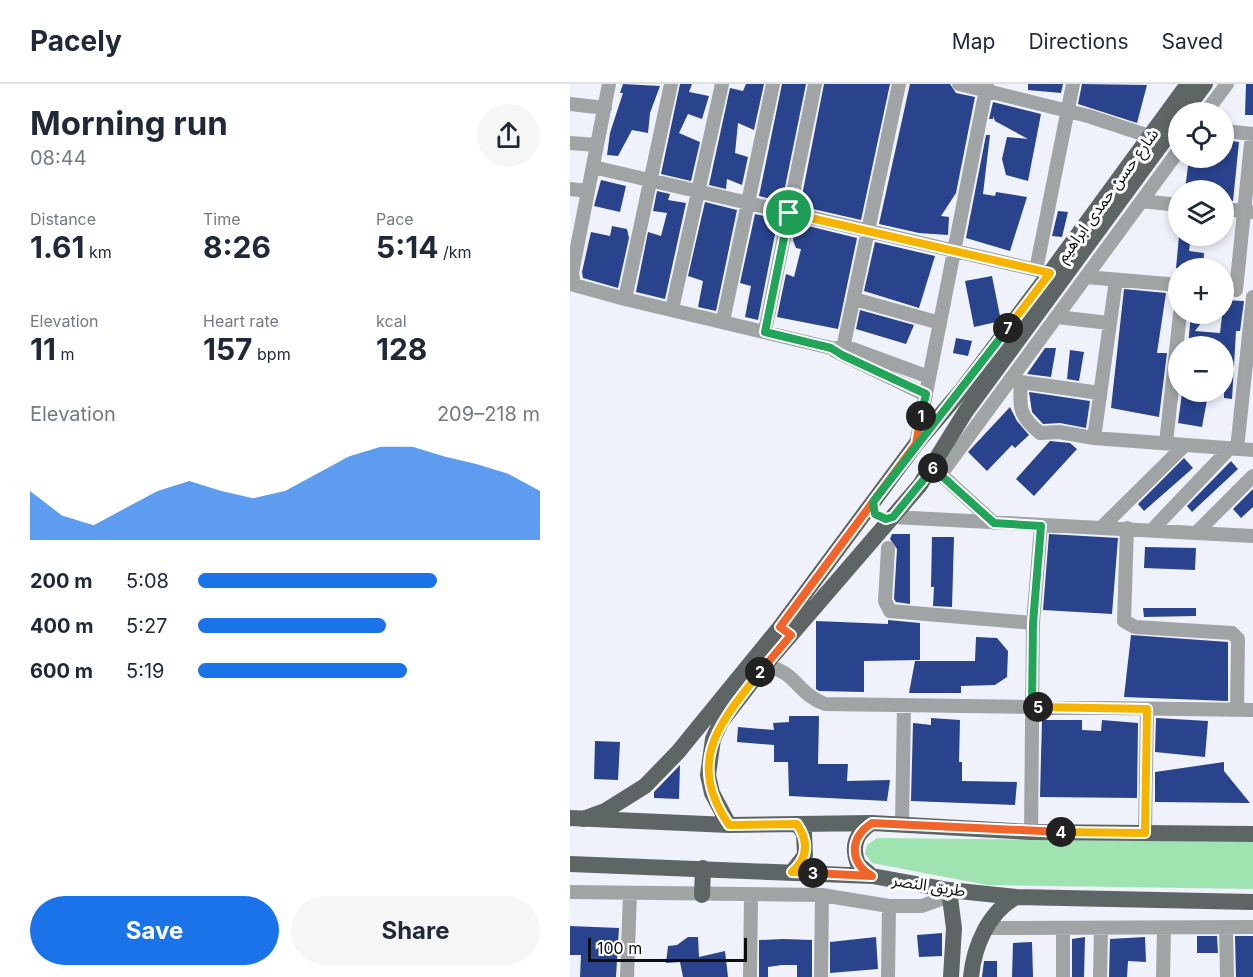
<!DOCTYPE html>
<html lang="en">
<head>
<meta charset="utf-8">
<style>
	body { margin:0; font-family:Inter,"Noto Sans Arabic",sans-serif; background:#f6f6f7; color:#1f2937; height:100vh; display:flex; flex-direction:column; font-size:22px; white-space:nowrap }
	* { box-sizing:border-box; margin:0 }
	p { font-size:20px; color:#747a83 }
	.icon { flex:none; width:33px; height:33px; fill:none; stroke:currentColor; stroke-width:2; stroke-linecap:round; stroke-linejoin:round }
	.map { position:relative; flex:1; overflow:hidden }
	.side { display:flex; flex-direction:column; background:#fff; width:570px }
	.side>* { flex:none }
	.tools { position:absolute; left:598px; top:18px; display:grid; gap:12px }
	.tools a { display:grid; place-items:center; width:66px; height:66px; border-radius:50%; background:#fff; box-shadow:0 3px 9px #0003; font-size:30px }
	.scale { position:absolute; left:18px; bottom:15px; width:159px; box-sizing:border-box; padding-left:6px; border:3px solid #0d0e10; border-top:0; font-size:16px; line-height:21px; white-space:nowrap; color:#0d0e10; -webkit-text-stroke:4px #fff; paint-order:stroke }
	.pin { position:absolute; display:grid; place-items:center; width:51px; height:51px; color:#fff; margin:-26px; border:3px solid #fff; border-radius:50%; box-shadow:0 2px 6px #0007 }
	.km { position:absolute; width:30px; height:30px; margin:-15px; border-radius:50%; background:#222; color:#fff; font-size:16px; line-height:30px; text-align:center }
	.round { display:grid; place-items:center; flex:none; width:63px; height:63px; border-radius:32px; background:#f6f6f7 }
	.headline { display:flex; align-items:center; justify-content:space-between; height:102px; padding:0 30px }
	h1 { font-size:33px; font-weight:700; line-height:45px }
	.figures { display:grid; grid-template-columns:repeat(3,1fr); gap:9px; height:102px; padding:6px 30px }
	.figures div { display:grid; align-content:center }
	.figures b { font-size:30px; font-weight:700 }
	.figures small { font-size:16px; font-weight:400 }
	.figures p { font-size:16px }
	.chart { height:168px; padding:12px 30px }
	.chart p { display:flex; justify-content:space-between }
	.chart svg { width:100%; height:108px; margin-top:6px; fill:#1a73e8; opacity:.7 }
	.button { display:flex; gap:12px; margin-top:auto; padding:12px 30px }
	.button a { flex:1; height:69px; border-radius:36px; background:#1a73e8; color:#fff; font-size:24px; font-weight:700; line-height:69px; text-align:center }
	.button a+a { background:#f6f6f7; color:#1f2937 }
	ul { padding:0 30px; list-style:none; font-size:20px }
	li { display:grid; grid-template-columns:96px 72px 1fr; align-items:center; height:45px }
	li i { height:15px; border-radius:8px; background:#1a73e8 }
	header { display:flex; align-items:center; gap:36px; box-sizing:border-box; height:84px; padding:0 30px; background:#fff; border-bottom:2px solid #e0e1e3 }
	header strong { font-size:28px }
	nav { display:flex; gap:33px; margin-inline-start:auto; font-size:21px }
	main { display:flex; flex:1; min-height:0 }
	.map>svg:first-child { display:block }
	.green { fill:#9fe4b0 }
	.building { fill:#29438d }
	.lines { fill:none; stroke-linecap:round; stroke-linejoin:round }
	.minor { stroke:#a0a4a5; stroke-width:14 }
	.major { stroke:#5d6565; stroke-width:16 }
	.split-1-casing { stroke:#fff; stroke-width:12 }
	.split-2-casing { stroke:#fff; stroke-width:12 }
	.split-3-casing { stroke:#fff; stroke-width:12 }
	.split-4-casing { stroke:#fff; stroke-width:12 }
	.split-5-casing { stroke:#fff; stroke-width:12 }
	.split-6-casing { stroke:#fff; stroke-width:12 }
	.split-7-casing { stroke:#fff; stroke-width:12 }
	.split-8-casing { stroke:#fff; stroke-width:12 }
	.split-1 { stroke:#22a559; stroke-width:8 }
	.split-2 { stroke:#f0652b; stroke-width:8 }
	.split-3 { stroke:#f5b400; stroke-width:8 }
	.split-4 { stroke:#f0652b; stroke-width:8 }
	.split-5 { stroke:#f5b400; stroke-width:8 }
	.split-6 { stroke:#22a559; stroke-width:8 }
	.split-7 { stroke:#22a559; stroke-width:8 }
	.split-8 { stroke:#f5b400; stroke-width:8 }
	.labels { text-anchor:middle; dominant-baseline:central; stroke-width:6; stroke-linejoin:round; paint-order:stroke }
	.street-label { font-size:16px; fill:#0d0e10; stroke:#fff }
</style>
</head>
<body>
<header>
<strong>Pacely</strong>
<nav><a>Map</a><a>Directions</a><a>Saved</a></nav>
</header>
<main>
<section class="side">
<div class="headline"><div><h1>Morning run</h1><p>08:44</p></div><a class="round"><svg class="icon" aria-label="share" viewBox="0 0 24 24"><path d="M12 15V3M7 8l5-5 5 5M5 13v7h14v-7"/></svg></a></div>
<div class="figures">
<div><p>Distance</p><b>1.61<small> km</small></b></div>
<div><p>Time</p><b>8:26</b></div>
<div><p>Pace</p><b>5:14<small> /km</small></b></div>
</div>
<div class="figures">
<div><p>Elevation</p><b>11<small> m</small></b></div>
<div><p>Heart rate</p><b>157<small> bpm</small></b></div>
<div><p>kcal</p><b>128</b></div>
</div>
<div class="chart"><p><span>Elevation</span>209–218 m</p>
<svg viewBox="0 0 160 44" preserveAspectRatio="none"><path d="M0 44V24L10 34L20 38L30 31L40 24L50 20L60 24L70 27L80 24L90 17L100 10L110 6L120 6L130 10L140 13L150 17L160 24V44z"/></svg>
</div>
<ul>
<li><b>200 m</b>5:08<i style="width:70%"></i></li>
<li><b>400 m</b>5:27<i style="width:55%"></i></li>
<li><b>600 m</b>5:19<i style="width:61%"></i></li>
</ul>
<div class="button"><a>Save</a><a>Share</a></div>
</section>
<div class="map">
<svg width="683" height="893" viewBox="0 0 683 893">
	<rect width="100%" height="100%" fill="#eff2fa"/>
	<path class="green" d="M307 754 683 758V805L417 801 302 779 295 770 297 761Z"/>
	<path class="building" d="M53 0 90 2 80 29 78 49 62 46 48 72 37 71 40 49 53 9H50Z
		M110 0H122L119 8 139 12 132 35 118 30 109 49 130 58 121 97 91 90Z
		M176 0H194L184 46 168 39 165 69 178 73 172 101 157 95 156 105 139 101 160 4 173 7Z
		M212 0H236L212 118 189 112Z
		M254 0H320L291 136 230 122Z
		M340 0H380L386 9 405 13 386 109 371 132 379 133 378 151 349 149 309 140Z
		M458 0H493L491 9 458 6Z
		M512 0 577 1 567 39 508 20Z
		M676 0H683V31H675Z
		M423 18 471 30 458 97 436 91 432 75 437 53 458 55 425 37 423 32V35H419Z
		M416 51H420L413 110 425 112 426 108 457 113 440 167 396 154Z
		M654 56 669 58 663 117 654 116V106H615L619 74H654Z
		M31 96 56 102 50 128 24 122Z
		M87 107 100 110 98 116 116 119 95 215 66 208 78 148 91 152 97 129 83 127Z
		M135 118 167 126 146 227 128 223 133 197 118 192Z
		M488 127 498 128 492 153 482 152Z
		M185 130 208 135 188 236 175 233 181 202 170 199Z
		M226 139 287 154 268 245 207 233 216 190 224 193 231 165 226 164 223 156Z
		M42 142 57 145 59 154 48 204 13 194 12 188 21 148 40 152Z
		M609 152H621L619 167 634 169 633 184H606Z
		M305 158 365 172 349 224 294 207Z
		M422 192 431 237 404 243 395 197Z
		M554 205 596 209 587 269H597L589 333 541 324Z
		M654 216 674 217 670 247H666L662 315 654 314V262H618L621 230H638L625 247 650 249Z
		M290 226 344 241 336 260 286 245Z
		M386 254 402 257 398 272 383 269Z
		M475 264H486L481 293 457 290Z
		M500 266 514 268 509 297 497 295Z
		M459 308 520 317 516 344 490 339 473 340 462 328Z
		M612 309 638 311 632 343 608 339Z
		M440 323 447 337 459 351 445 364 442 361 417 387 398 368Z
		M480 357 500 359 507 365 464 412 446 395Z
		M614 374 623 384 574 427 568 420Z
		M661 377 668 385 622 428 617 422Z
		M683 405V423L671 434 663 425Z
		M322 450H340V520L326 518 324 515 327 465 320 455Z
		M479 450 548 454 542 530 473 526Z
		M362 453H384L382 523 363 522 364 503H361Z
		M575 463 626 464 625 486 574 484Z
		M573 524H626V532L574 533Z
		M318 536 350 539V576L294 577V608L249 607 246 605V537L318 540Z
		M561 551 658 558V617L554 613Z
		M406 553 427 554 438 567 437 593 425 601 391 602V609H339L345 577H405Z
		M219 632H249L248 680H278L277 697 320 696 317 717 219 712 218 678H204V661L167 658 168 643 204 646 203 639 219 638Z
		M361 634 390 636 389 678H392V697L447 698 445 721 341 717 343 639 361 641Z
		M586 634 638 637 635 673 585 668Z
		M472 636H512V646L531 647 532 636 568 639 567 714 470 713Z
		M25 657 50 658 48 696 24 695Z
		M654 678V687L680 719 585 718V688Z
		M110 681 109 715 84 714V708Z
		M0 842 49 844 46 893H10L11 871H0Z
		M372 849V872L349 873 347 851Z
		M627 852H647L648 869H627Z
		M665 852H683V893H666Z
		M118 853H128L129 873 155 867 158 893H113L110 878 96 879 98 862 107 861Z
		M306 853 308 885 260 889V858Z
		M515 853 514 893H502V855Z
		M575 853 576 878 558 877 557 893H539L540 855Z
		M213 855 242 856V893H227V881H212L198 883V893H189V856Z
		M462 858 463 893H442L443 859Z
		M414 877H427V893H412Z"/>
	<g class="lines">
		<path class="minor" d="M39 0 2 189 4 201 55 215 261 264 283 265 359 293
			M389 0 518 32 579 52
			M0 20 35 24
			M636 28 657 0
			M654 47 683 50
			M0 59 27 61
			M23 83 480 189
			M0 105 18 107
			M572 117 609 121
			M654 125 681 128
			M466 186 503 0
			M516 193 609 201
			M666 206 682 50
			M55 215 101 0
			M284 215 370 239
			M102 225 152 0
			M487 233 539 239
			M153 237 203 0
			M195 247 245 0
			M265 267 356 311
			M272 269 329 0
			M443 297 530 309
			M451 298C449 323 449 332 470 349L489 348 524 354 683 366
			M524 354 546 196
			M596 359 610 230
			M346 360 417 0
			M667 365 683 213
			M366 386 424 439
			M371 390 609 66
			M323 433 683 452
			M532 443 615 361
			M557 444 554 537 565 543 662 549 668 555 667 626
			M582 446 660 364
			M627 448 683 392
			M318 464 315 517 320 527 463 539
			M194 582C226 586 227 610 255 620L683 626
			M332 741 334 621
			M461 748 463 539 471 442
			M575 749 577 625
			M0 808 252 811 319 822H352L371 815 378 805
			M656 843 657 893
			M416 844 683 843
			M493 844V893
			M57 893 60 809
			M180 893 181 812
			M251 893 252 811
			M318 893 319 822
			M530 893 531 844
			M593 893 594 844"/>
		<path class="major" d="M614 28 635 0
			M0 734 159 741 302 739 461 748 683 750
			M13 735 35 727 75 702 108 668 210 543 346 360 391 307 480 189 618 0
			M302 739C286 749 281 762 288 780L302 792
			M159 741 142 709 138 691 143 655 151 638 194 582 350 401 396 327 609 36
			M0 780 302 792 379 806 446 813 683 818
			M222 788 235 771 234 749 227 740
			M379 806 384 844 381 893
			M132 811 133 784
			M401 893C404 862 418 829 446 813"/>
	</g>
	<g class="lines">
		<defs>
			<path id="split-1" d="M219 129 195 248 261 264 272 271 356 310 351 332"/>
			<path id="split-2" d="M190 588 221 551 210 543 346 360 351 332"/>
			<path id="split-3" d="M190 588C150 639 115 677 159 741L227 740C239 758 238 774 222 788L243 789"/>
			<path id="split-4" d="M243 789 302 792C279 778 279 754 302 739L491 748"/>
			<path id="split-5" d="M468 623 577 625 575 749 491 748"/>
			<path id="split-6" d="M363 384 424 439 471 442 463 539 462 622 468 623"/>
			<path id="split-7" d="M363 384 323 433 316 435 305 430 303 418 438 244"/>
			<path id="split-8" d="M219 129 480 189 438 244"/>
		</defs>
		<use href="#split-1" class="split-1-casing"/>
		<use href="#split-2" class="split-2-casing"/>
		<use href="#split-3" class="split-3-casing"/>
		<use href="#split-4" class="split-4-casing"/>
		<use href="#split-5" class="split-5-casing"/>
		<use href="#split-6" class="split-6-casing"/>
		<use href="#split-7" class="split-7-casing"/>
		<use href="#split-8" class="split-8-casing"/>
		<use href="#split-1" class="split-1"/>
		<use href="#split-2" class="split-2"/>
		<use href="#split-3" class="split-3"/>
		<use href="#split-4" class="split-4"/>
		<use href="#split-5" class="split-5"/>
		<use href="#split-6" class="split-6"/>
		<use href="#split-7" class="split-7"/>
		<use href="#split-8" class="split-8"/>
	</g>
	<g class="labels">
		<g class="street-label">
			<text transform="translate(537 111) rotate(-54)">شارع حسن حمدى ابراهيم</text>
			<text transform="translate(359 801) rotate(9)">طريق النصر</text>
		</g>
	</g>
</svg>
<div class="tools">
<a><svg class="icon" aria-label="locate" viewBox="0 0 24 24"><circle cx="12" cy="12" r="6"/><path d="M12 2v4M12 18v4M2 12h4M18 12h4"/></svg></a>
<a><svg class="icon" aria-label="layers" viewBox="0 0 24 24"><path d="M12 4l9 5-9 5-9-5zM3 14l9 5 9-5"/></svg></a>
<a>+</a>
<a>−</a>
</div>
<div class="scale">100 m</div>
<div class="pin" style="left:219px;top:129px;background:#1e9e55"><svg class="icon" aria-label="arrive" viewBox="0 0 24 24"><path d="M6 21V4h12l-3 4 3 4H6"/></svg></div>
<b class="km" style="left:351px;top:332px">1</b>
<b class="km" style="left:190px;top:588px">2</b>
<b class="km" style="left:243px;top:789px">3</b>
<b class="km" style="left:491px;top:748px">4</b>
<b class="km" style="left:468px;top:623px">5</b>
<b class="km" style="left:363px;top:384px">6</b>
<b class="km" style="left:438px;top:244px">7</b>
</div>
</main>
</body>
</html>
